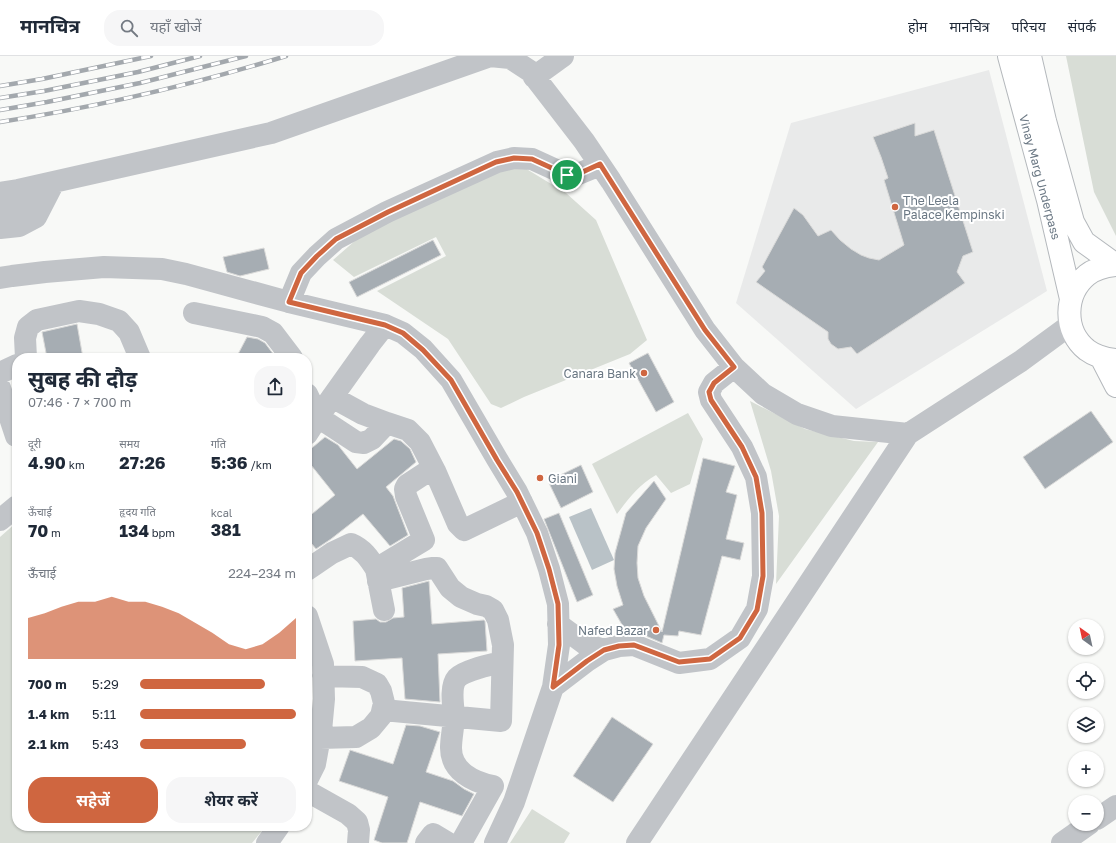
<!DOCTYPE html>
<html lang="hi">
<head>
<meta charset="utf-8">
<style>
	body { margin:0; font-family:"Golos Text","Noto Sans Devanagari",sans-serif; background:#f6f6f7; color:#1f2937; height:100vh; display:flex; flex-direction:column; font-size:15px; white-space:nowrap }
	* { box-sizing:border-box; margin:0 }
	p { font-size:13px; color:#747a83 }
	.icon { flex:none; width:22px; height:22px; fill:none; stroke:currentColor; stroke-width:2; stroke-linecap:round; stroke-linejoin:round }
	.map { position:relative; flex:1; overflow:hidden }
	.details { position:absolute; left:12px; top:297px; width:300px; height:478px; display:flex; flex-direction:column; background:#fff; border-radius:16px; box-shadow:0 1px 3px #0004 }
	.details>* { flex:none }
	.needle { width:26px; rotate:327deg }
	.buttons { position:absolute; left:1068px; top:563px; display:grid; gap:8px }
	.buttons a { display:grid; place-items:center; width:36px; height:36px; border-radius:50%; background:#fff; box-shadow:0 1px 3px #0004; font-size:20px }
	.pin { position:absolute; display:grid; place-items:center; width:34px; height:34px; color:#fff; margin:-17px; border:2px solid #fff; border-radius:50%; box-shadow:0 1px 4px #0007 }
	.round { display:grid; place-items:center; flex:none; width:42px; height:42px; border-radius:16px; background:#f6f6f7 }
	.summary { display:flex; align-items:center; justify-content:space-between; height:68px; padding:0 16px }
	h1 { font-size:22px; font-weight:700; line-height:30px }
	.stats { display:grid; grid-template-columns:repeat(3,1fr); gap:6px; height:68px; padding:4px 16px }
	.stats div { display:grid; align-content:center }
	.stats b { font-size:17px; font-weight:700 }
	.stats small { font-size:11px; font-weight:400 }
	.stats p { font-size:11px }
	.chart { height:112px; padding:8px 16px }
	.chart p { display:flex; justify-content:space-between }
	.chart svg { width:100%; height:72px; margin-top:4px; fill:#cf6640; opacity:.7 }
	.cta { display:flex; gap:8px; margin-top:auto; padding:8px 16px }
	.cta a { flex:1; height:46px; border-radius:16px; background:#cf6640; color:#fff; font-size:16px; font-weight:700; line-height:46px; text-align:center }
	.cta a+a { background:#f6f6f7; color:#1f2937 }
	ul { padding:0 16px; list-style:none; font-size:13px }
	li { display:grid; grid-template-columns:64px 48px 1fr; align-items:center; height:30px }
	li i { height:10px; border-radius:5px; background:#cf6640 }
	header { display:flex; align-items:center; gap:24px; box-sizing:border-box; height:56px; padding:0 20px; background:#fff; border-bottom:1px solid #e0e1e3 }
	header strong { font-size:19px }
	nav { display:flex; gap:22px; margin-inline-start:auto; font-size:14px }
	.search { width:280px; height:36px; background:#f6f6f7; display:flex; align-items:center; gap:10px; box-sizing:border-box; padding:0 14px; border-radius:16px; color:#747a83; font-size:15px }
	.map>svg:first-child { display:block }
	.built { fill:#e9eaea }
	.green { fill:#d8ddd6 }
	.water { fill:#b9c2c7 }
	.building { fill:#a6adb3; stroke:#dadad9 }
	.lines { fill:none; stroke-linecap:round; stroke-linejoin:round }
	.major-casing { stroke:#b4b8bc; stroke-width:24 }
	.minor { stroke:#c1c4c8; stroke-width:22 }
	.major { stroke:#fff; stroke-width:22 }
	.rail-casing { stroke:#a3a8ad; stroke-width:4.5 }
	.rail { stroke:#fff; stroke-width:3; stroke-dasharray:9; stroke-linecap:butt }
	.route-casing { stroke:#fff; stroke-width:8 }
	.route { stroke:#cf6640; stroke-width:5 }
	.poi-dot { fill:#cf6640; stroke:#fff; stroke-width:1.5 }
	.labels { text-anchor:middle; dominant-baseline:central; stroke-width:4; stroke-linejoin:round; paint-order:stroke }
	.street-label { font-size:12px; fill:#6b7884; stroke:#fff }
	.poi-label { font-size:12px; fill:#6b7884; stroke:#fff; text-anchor:start }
</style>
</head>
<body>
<header>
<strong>मानचित्र</strong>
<div class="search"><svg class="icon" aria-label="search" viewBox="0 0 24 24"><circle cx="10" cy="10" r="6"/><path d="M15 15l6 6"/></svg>यहाँ खोजें</div>
<nav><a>होम</a><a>मानचित्र</a><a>परिचय</a><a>संपर्क</a></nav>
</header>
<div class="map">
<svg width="1116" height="787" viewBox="0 0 1116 787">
	<rect width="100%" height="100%" fill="#f8f9f7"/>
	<path class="built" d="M989 14 1047 235 856 353 736 247 791 67Z"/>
	<path class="green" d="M1066 0H1116V180L1094 136Z
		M515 106 566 137 596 164 647 284 630 298 524 341 501 352 491 348 448 283 377 235 446 200 436 181 354 221 333 204 372 170Z
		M750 345 805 373 854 385 878 386 776 528 779 460 771 415Z
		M688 357 703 383 690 428 671 437 656 419C639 429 629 442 617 458L592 408Z
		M17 466V770H266L252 787H0V481Z
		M532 753 570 777 564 787H510Z"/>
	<path class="water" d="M591 452 614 504 592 514 569 461Z"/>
	<path class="building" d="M915 67V80L934 74 973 196 963 200 957 216 965 227 857 298 851 291 838 293 831 288 828 283V276L756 226 765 215 762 211 794 152 803 159 818 180 831 174 840 184 851 193 861 199 869 202 879 204 904 189 884 124 888 122 881 101 873 81Z
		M433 184 441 199 357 241 349 226Z
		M264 192 269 213 240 220 227 216 223 201Z
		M77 268 83 302H47L42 276Z
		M247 281 258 283 265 287 274 299 272 302H236Z
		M648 297 674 346 656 356 629 307Z
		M1091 355 1113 386 1045 433 1023 401Z
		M325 381 338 389 357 413 394 383 401 385 410 393 416 406 386 431 393 440 408 479 390 490 363 458 331 483 316 493 307 482V462L335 439 307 404V396Z
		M703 402 735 410 726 436 737 439 726 483 744 487 740 504 722 500 701 579 679 575 678 580 664 579 662 587 639 577H628L625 574 613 553 623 549 617 530 614 513 615 497 626 457 654 425 666 443 646 472 638 490 637 507 638 522 644 540 662 576Z
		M581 409 593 436 561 452 548 425Z
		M559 457 593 539 577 546 544 463Z
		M429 525 432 568 484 564 485 565 487 595 438 598 440 646 405 643 402 602 355 605 353 565 376 563 380 566H386L393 562 404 561 402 532Z
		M612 661 653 688 613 746 573 720Z
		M406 669 420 670 440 676 426 716 453 725 464 733 474 738 462 760 420 746 407 787H382L374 784 388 741 339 725 350 694 393 708Z"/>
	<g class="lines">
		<defs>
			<path id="major" d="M1009 0 1048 144 1071 243
				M1030 0 1045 65 1073 166 1084 186 1116 209
				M1116 209C1106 210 1096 212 1087 219 1064 238 1063 275 1087 294 1095 300 1106 303 1116 304
				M1101 301 1116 330"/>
		</defs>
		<use href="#major" class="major-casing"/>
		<path class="minor" d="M534 21 563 0
			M0 137 18 134 271 77 490 0 510 2 530 15 584 85 611 125 705 274 734 311 763 338 797 358 832 370 908 378
			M0 155 42 149
			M0 172 19 170 36 161 54 126
			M0 222 12 220 45 216 104 211 162 213 186 218 289 246 385 269
			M289 246 301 217 317 200 336 183 387 156 497 106 514 102 532 103 567 119 578 118 600 109
			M194 257 262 271 273 277 292 302
			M26 302 25 282 28 271 37 264 79 255 99 258 119 265 129 276 140 302
			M0 317 17 309
			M0 332 16 380
			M307 338 318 361 356 386 364 387 372 383 387 367 363 358 332 341
			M387 367 408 374 420 386 435 415 458 468 464 474 522 446
			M307 378 318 361 370 288 385 269 403 277 423 293 451 324 497 403 517 436 537 477 549 513 558 548 559 589 553 631 514 746 495 787
			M0 464 17 450
			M376 513 384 554
			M307 514 332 497 351 488C363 493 369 502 376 513L424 484 406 440 405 433 407 429 433 412
			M378 525 426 513 433 512H437L450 532 461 541 477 548 486 550 493 554 498 564 503 589 501 665 383 654
			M307 560 323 608 324 643 321 675 315 708 307 724
			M558 568 585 588 604 594
			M553 631 587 605 604 594 619 590 634 589 679 607 710 603 740 582 757 553 763 520 762 457 756 421 742 391 711 344 709 336 714 327 734 311
			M320 682 356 681 371 672 381 660 384 647 381 635 377 628 362 621 323 620
			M307 735 348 758 357 766 359 774 358 787
			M1097 763 1116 750
			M267 787 279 770
			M426 787 433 778 448 787
			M461 787 493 730C473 726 451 715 451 692 451 681 454 670 454 658 453 649 450 630 457 622 465 614 490 609 502 606
			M637 787 908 378 1021 305 1070 269
			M1062 787 1089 768"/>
		<use href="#major" class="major"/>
		<defs>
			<path id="rail" d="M0 30 42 23 151 0
				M0 42 44 35 138 16 200 0
				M0 54 47 46 140 27 246 0
				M0 66C97 51 192 29 286 0"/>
		</defs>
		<use href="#rail" class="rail-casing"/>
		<use href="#rail" class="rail"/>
	</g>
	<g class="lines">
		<defs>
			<path id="route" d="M514 102 532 103 567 119 578 118 600 108 705 274 734 311 714 327 709 336 711 344 742 391 756 421 762 457 763 520 757 554 740 582 710 603 679 606 634 589 619 590 604 594 587 605 553 631 559 589 558 548 549 513 537 477 517 436 497 404 451 324 423 294 403 277 385 269 289 246 301 217 317 200 336 183 388 156 496 106Z"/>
		</defs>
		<use href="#route" class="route-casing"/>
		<use href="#route" class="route"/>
	</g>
	<g class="poi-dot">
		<circle cx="895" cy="151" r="4"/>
		<circle cx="644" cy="317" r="4"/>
		<circle cx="540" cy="422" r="4"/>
		<circle cx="656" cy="574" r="4"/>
	</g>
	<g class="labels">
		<g class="street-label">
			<text transform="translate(1040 121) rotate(75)">Vinay Marg Underpass</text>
		</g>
		<g class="poi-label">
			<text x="903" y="144">The Leela<tspan x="903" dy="14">Palace Kempinski</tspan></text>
			<text x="636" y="317" text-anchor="end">Canara Bank</text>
			<text x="548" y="422">Giani</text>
			<text x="648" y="574" text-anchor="end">Nafed Bazar</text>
		</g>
	</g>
</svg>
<div class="buttons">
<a><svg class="needle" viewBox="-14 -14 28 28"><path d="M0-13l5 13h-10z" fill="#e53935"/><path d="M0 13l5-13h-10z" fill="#747a83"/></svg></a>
<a><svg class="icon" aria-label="locate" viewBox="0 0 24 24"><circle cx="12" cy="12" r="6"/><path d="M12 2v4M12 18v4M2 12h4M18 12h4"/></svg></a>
<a><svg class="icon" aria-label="layers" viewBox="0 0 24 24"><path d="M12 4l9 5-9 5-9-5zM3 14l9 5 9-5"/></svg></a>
<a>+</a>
<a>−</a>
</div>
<div class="pin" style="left:567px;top:119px;background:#1e9e55"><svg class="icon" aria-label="arrive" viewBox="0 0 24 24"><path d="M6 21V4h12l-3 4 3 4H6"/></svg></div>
<section class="details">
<div class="summary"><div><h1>सुबह की दौड़</h1><p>07:46 · 7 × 700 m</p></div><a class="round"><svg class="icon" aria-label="share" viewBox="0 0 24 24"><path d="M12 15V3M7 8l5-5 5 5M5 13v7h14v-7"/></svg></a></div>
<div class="stats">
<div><p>दूरी</p><b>4.90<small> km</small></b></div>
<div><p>समय</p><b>27:26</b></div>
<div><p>गति</p><b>5:36<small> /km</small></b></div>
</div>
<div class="stats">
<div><p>ऊँचाई</p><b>70<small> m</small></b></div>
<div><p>हृदय गति</p><b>134<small> bpm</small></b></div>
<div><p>kcal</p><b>381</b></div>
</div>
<div class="chart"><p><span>ऊँचाई</span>224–234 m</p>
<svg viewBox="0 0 160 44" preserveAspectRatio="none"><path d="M0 44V19L10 16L20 12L30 9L40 9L50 6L60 9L70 9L80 12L90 16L100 22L110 28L120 35L130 38L140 35L150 28L160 19V44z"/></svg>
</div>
<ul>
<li><b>700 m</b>5:29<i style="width:80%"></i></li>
<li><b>1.4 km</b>5:11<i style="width:100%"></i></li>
<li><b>2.1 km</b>5:43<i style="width:68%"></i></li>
</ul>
<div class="cta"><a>सहेजें</a><a>शेयर करें</a></div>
</section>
</div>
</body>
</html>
